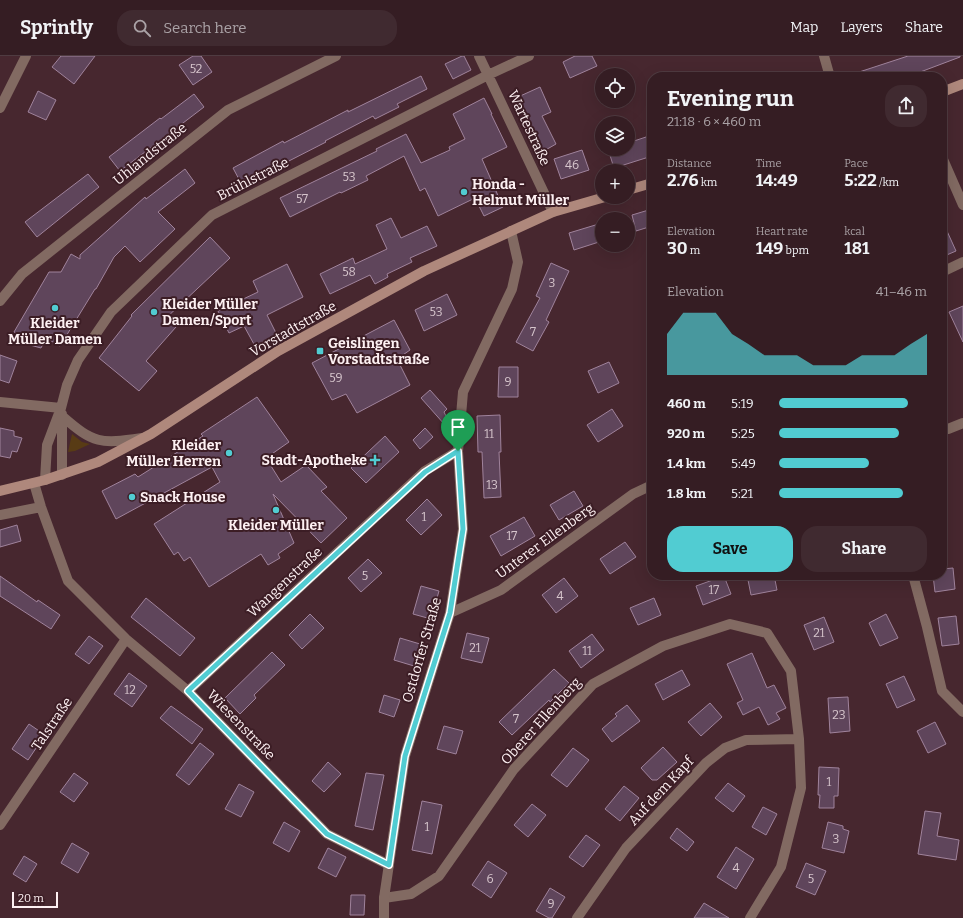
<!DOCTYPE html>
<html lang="en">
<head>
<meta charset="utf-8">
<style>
	body { margin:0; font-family:Bitter,serif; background:#402a30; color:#f1f3f6; height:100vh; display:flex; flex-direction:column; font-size:15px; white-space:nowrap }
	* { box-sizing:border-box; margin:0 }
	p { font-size:13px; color:#aaa2a6 }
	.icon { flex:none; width:22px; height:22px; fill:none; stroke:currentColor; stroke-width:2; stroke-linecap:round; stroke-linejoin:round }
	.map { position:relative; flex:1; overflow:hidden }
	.drawer { position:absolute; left:647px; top:16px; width:300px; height:508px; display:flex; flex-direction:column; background:#351d23; border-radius:16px; box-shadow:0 4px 16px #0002,0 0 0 1px #4f3b41 }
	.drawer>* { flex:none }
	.fabs { position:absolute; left:595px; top:12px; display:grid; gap:8px }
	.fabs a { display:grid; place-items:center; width:40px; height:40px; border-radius:50%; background:#351d23; box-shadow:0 4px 16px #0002,0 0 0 1px #4f3b41; font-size:20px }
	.scale { position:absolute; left:12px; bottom:10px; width:46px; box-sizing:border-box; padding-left:4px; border:2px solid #fdf0f2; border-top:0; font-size:11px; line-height:14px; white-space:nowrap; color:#fdf0f2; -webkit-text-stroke:3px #3c1d25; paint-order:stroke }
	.pin { position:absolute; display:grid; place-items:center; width:34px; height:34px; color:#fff; margin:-41px -17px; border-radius:50% 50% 50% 0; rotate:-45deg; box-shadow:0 0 4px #0007 }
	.pin .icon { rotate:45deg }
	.round { display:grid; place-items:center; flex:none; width:42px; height:42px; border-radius:16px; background:#402a30 }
	.overview { display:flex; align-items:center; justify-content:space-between; height:68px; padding:0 20px }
	h1 { font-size:22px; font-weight:700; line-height:30px }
	.figures { display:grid; grid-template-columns:repeat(3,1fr); gap:6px; height:68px; padding:4px 20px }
	.figures div { display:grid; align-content:center }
	.figures b { font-size:17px; font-weight:700 }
	.figures small { font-size:11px; font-weight:400 }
	.figures p { font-size:11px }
	.chart { height:112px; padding:8px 20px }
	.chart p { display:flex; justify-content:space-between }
	.chart svg { width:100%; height:72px; margin-top:4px; fill:#51ccd2; opacity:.7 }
	.cta { display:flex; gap:8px; margin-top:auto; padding:8px 20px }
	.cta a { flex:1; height:46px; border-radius:16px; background:#51ccd2; color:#111; font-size:16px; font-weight:700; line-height:46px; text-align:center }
	.cta a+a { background:#402a30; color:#f1f3f6 }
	ul { padding:0 20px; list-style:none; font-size:13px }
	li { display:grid; grid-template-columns:64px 48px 1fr; align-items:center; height:30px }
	li i { height:10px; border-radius:5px; background:#51ccd2 }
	header { display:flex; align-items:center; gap:24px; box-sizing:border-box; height:56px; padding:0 20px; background:#351d23; border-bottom:1px solid #4f3b41 }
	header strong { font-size:19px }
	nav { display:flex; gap:22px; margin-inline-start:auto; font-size:14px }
	.search { width:280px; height:36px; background:#402a30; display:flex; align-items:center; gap:10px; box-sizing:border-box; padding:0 14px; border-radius:16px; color:#aaa2a6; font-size:15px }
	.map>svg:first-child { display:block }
	.green { fill:#583b15 }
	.building { fill:#5f455b; stroke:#a0839c }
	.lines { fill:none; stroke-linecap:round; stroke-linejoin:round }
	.minor { stroke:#826a62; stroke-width:10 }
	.tertiary { stroke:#826a62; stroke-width:10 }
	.secondary { stroke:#af887c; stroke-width:10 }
	.route-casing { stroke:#fff; stroke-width:8 }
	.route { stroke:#51ccd2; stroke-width:5 }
	.poi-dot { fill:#51ccd2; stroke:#3c1d25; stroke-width:1.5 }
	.labels { text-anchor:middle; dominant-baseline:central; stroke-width:4; stroke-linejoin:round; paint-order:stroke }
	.number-label { font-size:12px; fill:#d6c5cc }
	.street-label { font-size:14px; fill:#fdf0f2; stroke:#3c1d25 }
	.poi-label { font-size:14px; font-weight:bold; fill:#fdf0f2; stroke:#3c1d25; text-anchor:start }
</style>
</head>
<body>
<header>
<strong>Sprintly</strong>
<div class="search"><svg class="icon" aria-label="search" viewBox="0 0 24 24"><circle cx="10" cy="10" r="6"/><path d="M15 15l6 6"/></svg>Search here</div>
<nav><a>Map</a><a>Layers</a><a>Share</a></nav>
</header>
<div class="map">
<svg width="963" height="862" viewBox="0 0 963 862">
	<rect width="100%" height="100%" fill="#47272f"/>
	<path class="green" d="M72 378 82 386 90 388 75 395 68 396Z"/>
	<path class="building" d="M61 0H95L74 28 52 11Z
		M193 0H201L212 16 193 29 179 9Z
		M462 0H464L471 14 453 23 445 8Z
		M575 0H592L597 10 570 22 563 6Z
		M908 0H960V1L907 21H850V19Z
		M421 20 427 33 397 48 399 51 375 63 373 60 325 85 326 86 242 129 233 112 283 85 284 87 348 54V56Z
		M540 31 551 56 542 60 556 88 542 96 533 78 535 77 518 41Z
		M38 35 56 44 46 64 28 56Z
		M194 38 204 51 120 115 109 101 160 62 161 63Z
		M484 42 492 58H491L507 91 482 103 503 151 484 160 475 142 438 160 425 132 420 135 404 100 366 120 368 124 341 137 340 136 290 161 280 142 377 95 376 93 406 78 421 107 450 94 449 91 465 83 453 58Z
		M652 79V100L614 112 608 93H628V87Z
		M582 94 589 114 561 123 554 103Z
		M185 113 195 127 158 156 175 173 140 206 125 190 114 201 96 233H95L60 290 46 282 41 292 30 289 31 285 14 276 49 216H61L71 198 80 203V199L145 141 146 143Z
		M88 118 99 131 37 181 25 166Z
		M652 153V170L636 175 632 159Z
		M391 162 401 182 427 170 437 190 410 202 412 206 387 218 388 221 375 228 370 219 330 238 320 218 353 202 355 208 387 193 376 169Z
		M942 164 956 195 942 201Z
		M602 167V185L574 194 569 177Z
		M210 181 230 202 165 263 176 271 146 305 157 315 139 335 99 302 132 260 131 259Z
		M551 207 569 215 546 264 549 266 533 295 516 286 540 242 536 240Z
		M287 208 303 241 267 259 277 279 255 290 244 270 229 277 218 255 258 236 253 225Z
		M447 238 457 259 424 275 415 254Z
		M963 250V286L949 256Z
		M394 264 410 294 397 303 410 329 357 357 346 338 332 344 312 307Z
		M0 299 17 305 9 327 0 324Z
		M609 306 619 327 598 337 588 315Z
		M499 311H518V341H498Z
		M430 334 447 353 444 356 449 366 445 369 421 342Z
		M257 341 289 386 266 402 281 426 306 409 327 431 321 435 347 462 321 487 273 438 294 487 278 498 280 502 268 509 261 498 209 531 190 501 184 505 178 496 174 499 154 468 220 426 212 411 116 463 102 435 135 418 138 421 203 380 201 378Z
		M612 353 623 370 598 386 587 369Z
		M500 359 501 396H499L501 441 484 442 482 396H478L477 360Z
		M0 372 14 375V380L22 382 17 396 12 395 10 402 0 400Z
		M425 372 433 381 420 393 413 384Z
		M385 380 399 396 366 427 351 412Z
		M574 435 583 450 559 464 550 449Z
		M427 443 442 459 421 479 406 464Z
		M524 461 535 480 501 500 490 480Z
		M17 469 21 485 0 491V474Z
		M625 486 636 501 610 518 600 503Z
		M368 503 382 517 361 536 348 522Z
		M953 512 955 533 935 536 933 519H942V513Z
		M747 519H774L777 534 751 539Z
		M0 520 37 546 38 544 60 559 51 573 0 540Z
		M724 520 731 538 703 549 696 530Z
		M564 522 578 540 556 557 542 539Z
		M421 530 439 535 431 563 413 558Z
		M146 542 195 582 180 600 131 561Z
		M654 542 661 559 638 569 630 552Z
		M310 558 324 572 302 593 289 579Z
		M886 558 898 582 880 590 869 567Z
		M956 560 959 588 942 590 938 562Z
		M824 561 834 586 814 594 804 569Z
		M467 577 489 582 482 607 461 602Z
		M592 578 604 594 581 612 569 595Z
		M89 580 103 590 89 608 75 598Z
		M400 582 420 588 414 610 394 604Z
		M272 596 285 609 254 639 256 642 240 658 225 642Z
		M752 597 767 632 774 629 786 652 776 657 780 663 768 669 759 651 743 659 737 647 743 644 727 608Z
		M554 613 569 627 550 646 549 644 512 679 499 666Z
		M682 614 690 629 663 644 655 628Z
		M129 617 147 630 132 651 114 638Z
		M904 620 915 644 897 652 886 628Z
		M384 639 400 644 394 661 379 656Z
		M848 641 850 675 830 677 828 642Z
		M710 647 722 661 701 680 688 666Z
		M627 649 640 665 612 686 602 673 617 660 615 658Z
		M171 650 203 673 192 688 160 662Z
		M935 666 946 688 928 697 917 675Z
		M29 668 45 679 28 704 12 693Z
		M444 670 463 675 456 698 437 693Z
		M200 687 214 698 189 729 176 719Z
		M663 691 677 706 657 724H652L641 712Z
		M573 692 589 704 567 731 551 719Z
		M328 706 341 718 324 736 312 725Z
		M819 711 839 712 838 740H834V752H819L820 739H818Z
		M74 717 88 727 74 746 60 736Z
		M366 717 384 719 373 774 355 770Z
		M728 727 745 740 733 756 715 742Z
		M239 728 254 736 241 761 225 753Z
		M624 730 639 742 620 765 605 753Z
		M422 745 442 749 432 798 412 794Z
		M532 748 546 759 528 781 514 769Z
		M763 751 777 758 766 779 752 771Z
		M925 755 941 757 937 780 959 784 956 804 918 798Z
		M284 766 300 775 289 796 273 787Z
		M828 766 843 770V773L849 775 844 797 822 792Z
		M677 772 694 786 687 795 670 782Z
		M586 779 600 789 583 811 569 801Z
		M72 787 89 797 78 817 61 807Z
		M736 791 754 803 736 833 717 821Z
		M328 792 346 801 336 821 318 812Z
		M24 800 37 808 26 826 13 818Z
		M488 805 507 817 491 842 472 829Z
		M806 807 826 815 815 839 796 831Z
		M550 832 565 841 552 862H549L536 855Z
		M351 839H365L364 859H350Z
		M704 847 729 862H694Z"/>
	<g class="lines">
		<path class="minor" d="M479 0 553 156
			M824 0 830 21
			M0 52 26 0
			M942 101 963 149
			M942 216 963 206
			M0 245 22 218 228 54 336 0
			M0 346 61 352
			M62 358V419
			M62 360C94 388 100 388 142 382
			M948 373 963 367
			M45 424 47 389 61 352 67 329 78 304 111 256 212 159 488 19 529 0
			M34 427 41 451 68 525 126 583 188 635 327 778 389 809
			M0 459 41 451
			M913 519 927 571 942 635 963 656
			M450 557 501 534 633 438 652 429
			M188 635 425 415 458 395
			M0 769 126 583
			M384 842 411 838 439 820 514 713 593 628 663 590 730 568 767 577 791 615 799 683 801 732 781 811 750 862
			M577 862 626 792 706 707 725 692 746 684 799 683"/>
		<path class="tertiary" d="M384 862V842L405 700 450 557 463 473 458 395 463 336 512 233 518 206 511 175"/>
		<path class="secondary" d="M942 36 963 28
			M628 134 652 127
			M0 435 45 424 98 406 151 378 278 295 424 215 553 156 605 141"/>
	</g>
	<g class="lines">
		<defs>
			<path id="route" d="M458 395 463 473 450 557 405 700 389 809 327 778 188 635 425 416Z"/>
		</defs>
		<use href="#route" class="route-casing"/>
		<use href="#route" class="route"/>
	</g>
	<g class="poi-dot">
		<circle cx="464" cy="136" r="4"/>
		<circle cx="55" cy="252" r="4"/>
		<circle cx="154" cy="256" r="4"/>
		<rect x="316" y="291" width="8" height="8" rx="2"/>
		<circle cx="229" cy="397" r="4"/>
		<path d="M373 398h4v4h4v4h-4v4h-4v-4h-4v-4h4z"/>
		<circle cx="132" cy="441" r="4"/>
		<circle cx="276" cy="454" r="4"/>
	</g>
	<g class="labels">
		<g class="number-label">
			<text x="196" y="13">52</text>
			<text x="572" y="109">46</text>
			<text x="349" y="121">53</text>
			<text x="302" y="143">57</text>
			<text x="349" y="216">58</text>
			<text x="552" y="227">3</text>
			<text x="436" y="256">53</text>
			<text x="533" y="276">7</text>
			<text x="336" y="322">59</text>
			<text x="508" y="326">9</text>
			<text x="489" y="378">11</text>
			<text x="492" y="429">13</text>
			<text x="424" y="461">1</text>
			<text x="512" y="480">17</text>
			<text x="365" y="520">5</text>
			<text x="714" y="534">17</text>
			<text x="560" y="540">4</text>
			<text x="819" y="577">21</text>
			<text x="475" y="592">21</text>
			<text x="587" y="595">11</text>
			<text x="130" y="634">12</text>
			<text x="839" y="659">23</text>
			<text x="516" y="663">7</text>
			<text x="829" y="726">1</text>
			<text x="427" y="771">1</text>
			<text x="836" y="783">3</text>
			<text x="736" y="812">4</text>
			<text x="490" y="823">6</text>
			<text x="811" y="823">5</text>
			<text x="551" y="848">9</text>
		</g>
		<g class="street-label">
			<text transform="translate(529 72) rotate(65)">Wartestraße</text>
			<text transform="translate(150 98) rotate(-39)">Uhlandstraße</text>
			<text transform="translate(253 123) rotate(-27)">Brühlstraße</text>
			<text transform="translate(293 273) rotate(-30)">Vorstadtstraße</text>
			<text transform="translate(545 485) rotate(-36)">Unterer Ellenberg</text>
			<text transform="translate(285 526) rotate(-43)">Wangenstraße</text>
			<text transform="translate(422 594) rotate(-74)">Ostdorfer Straße</text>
			<text transform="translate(541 665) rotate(-48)">Oberer Ellenberg</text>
			<text transform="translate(52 668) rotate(-56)">Talstraße</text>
			<text transform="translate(241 669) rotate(46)">Wiesenstraße</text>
			<text transform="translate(661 735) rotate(-47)">Auf dem Kapf</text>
		</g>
		<g class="poi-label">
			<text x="472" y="128">Honda -<tspan x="472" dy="16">Helmut Müller</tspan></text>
			<text x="162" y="248">Kleider Müller<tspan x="162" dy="16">Damen/Sport</tspan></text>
			<text x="55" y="267" text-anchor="middle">Kleider<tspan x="55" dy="16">Müller Damen</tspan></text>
			<text x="328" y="287">Geislingen<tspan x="328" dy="16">Vorstadtstraße</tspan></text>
			<text x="221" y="389" text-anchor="end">Kleider<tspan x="221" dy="16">Müller Herren</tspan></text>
			<text x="367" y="404" text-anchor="end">Stadt-Apotheke</text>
			<text x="140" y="441">Snack House</text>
			<text x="276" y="469" text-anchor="middle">Kleider Müller</text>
		</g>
	</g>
</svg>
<div class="fabs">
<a><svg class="icon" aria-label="locate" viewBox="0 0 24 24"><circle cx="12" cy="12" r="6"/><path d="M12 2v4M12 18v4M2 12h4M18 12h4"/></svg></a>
<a><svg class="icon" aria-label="layers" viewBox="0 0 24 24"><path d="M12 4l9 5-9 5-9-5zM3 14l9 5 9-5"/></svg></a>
<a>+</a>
<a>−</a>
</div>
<div class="scale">20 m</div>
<div class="pin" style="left:458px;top:395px;background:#1e9e55"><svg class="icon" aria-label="arrive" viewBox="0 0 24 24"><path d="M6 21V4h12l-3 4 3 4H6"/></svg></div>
<section class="drawer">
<div class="overview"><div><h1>Evening run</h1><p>21:18 · 6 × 460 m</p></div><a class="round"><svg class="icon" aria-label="share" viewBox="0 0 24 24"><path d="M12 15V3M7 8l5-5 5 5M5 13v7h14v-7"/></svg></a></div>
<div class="figures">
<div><p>Distance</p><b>2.76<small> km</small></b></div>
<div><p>Time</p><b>14:49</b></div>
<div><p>Pace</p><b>5:22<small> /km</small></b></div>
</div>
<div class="figures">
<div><p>Elevation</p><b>30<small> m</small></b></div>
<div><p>Heart rate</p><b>149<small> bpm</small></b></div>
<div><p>kcal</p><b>181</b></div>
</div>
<div class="chart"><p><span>Elevation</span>41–46 m</p>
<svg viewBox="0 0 160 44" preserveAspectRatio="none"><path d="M0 44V19L10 6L20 6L30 6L40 19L50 25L60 32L70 32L80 32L90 38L100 38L110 38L120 32L130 32L140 32L150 25L160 19V44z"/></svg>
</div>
<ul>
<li><b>460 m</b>5:19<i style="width:87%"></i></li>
<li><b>920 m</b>5:25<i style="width:81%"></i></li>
<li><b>1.4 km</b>5:49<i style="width:61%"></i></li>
<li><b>1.8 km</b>5:21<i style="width:84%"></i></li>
</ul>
<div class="cta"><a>Save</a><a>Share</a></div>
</section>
</div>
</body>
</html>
